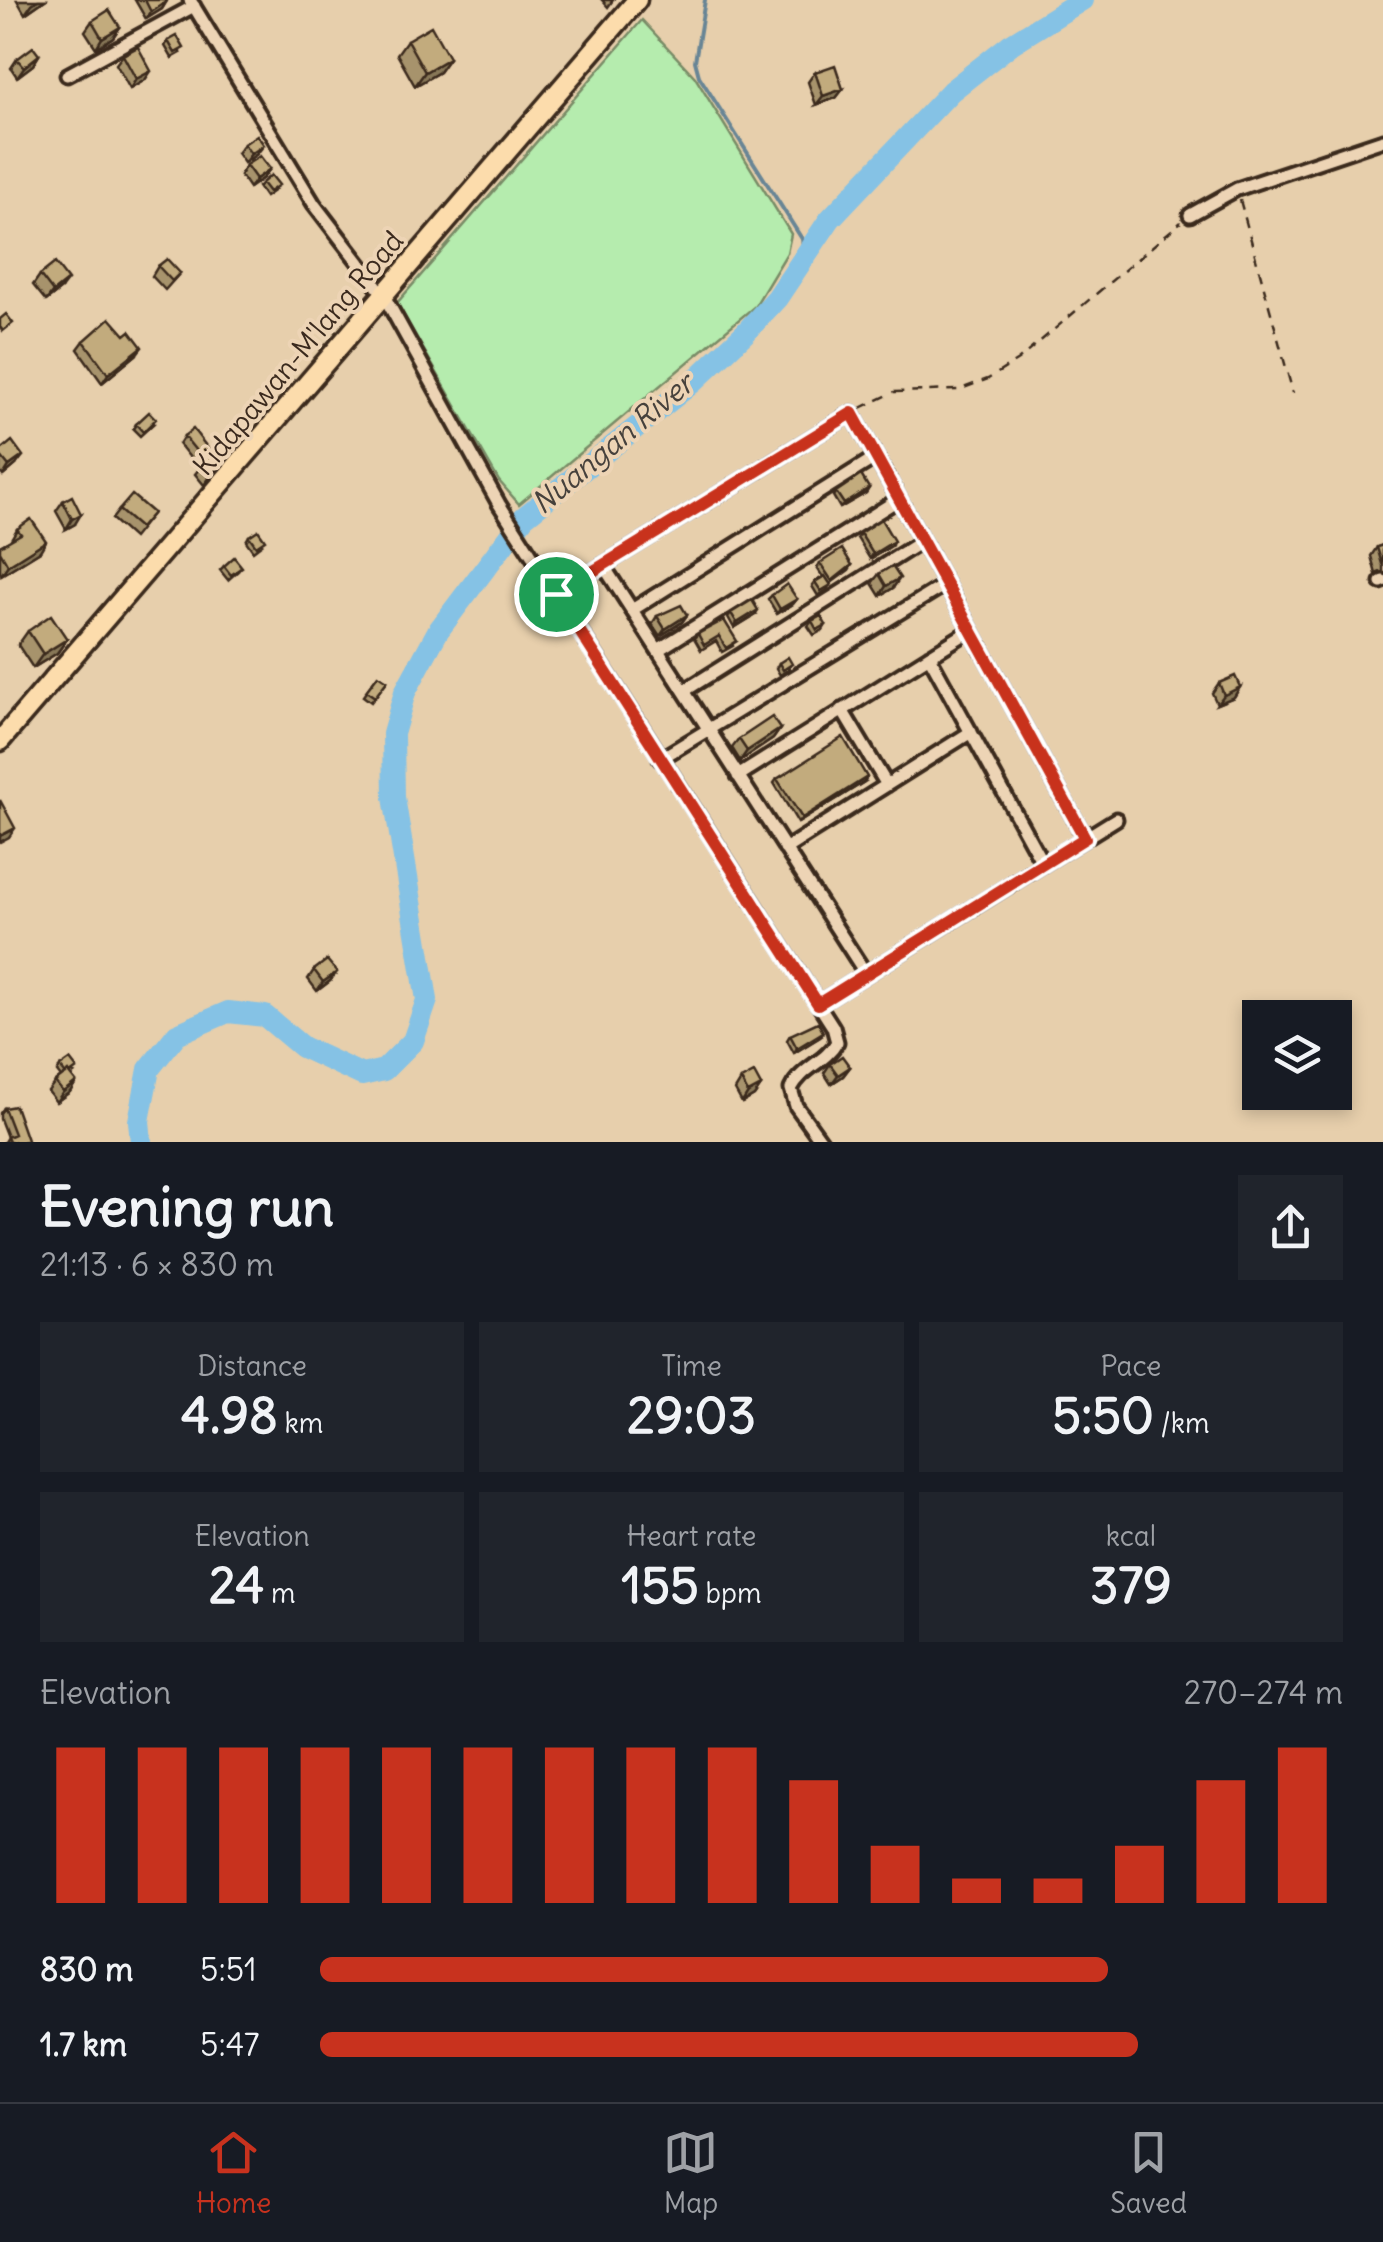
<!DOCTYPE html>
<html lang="en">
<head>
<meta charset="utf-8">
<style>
	body { margin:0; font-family:Delius,sans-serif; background:#20242c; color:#f1f3f6; height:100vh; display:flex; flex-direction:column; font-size:38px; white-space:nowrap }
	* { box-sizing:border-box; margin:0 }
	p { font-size:32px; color:#9ea1a6 }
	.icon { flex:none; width:55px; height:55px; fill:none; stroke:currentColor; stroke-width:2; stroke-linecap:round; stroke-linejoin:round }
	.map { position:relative; height:1142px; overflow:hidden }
	.details { display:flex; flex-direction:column; background:#171b24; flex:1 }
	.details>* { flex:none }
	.fabs { position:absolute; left:1242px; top:1000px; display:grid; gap:20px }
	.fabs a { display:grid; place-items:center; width:110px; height:110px; border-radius:0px; background:#171b24; box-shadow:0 5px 15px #0003; font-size:50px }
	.pin { position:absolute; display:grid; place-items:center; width:85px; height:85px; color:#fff; margin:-42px; border:5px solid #fff; border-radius:50%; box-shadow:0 2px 10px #0007 }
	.round { display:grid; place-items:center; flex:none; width:105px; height:105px; border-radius:0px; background:#20242c }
	.overview { display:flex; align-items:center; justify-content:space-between; height:170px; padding:0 40px }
	h1 { font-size:55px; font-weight:700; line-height:75px }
	.figures { display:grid; grid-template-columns:repeat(3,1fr); gap:15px; height:170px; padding:10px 40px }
	.figures div { display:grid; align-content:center; border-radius:0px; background:#20242c; text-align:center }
	.figures b { font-size:50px; font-weight:700 }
	.figures small { font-size:28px; font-weight:400 }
	.figures p { font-size:28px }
	.chart { height:280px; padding:20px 40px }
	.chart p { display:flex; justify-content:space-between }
	.chart svg { width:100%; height:180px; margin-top:10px; stroke:#c8321e; stroke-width:6 }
	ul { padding:0 40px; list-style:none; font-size:32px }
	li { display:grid; grid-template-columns:160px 120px 1fr; align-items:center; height:75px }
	li i { height:25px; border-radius:12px; background:#c8321e }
	.tab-bar { display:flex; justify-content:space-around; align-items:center; height:140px; border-top:2px solid #363941; background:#171b24; font-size:28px; color:#9ea1a6 }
	.tab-bar a { display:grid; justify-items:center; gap:5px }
	.tab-bar .on { color:#c8321e }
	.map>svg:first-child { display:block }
	.garden { fill:#b5ecae; stroke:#788b66; stroke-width:2.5 }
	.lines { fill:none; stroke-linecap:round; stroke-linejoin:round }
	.stream { stroke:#678595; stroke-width:4 }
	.river { stroke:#85c2e5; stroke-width:22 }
	.minor-casing { stroke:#3b2a1e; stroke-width:19 }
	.primary-casing { stroke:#3b2a1e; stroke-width:25 }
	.path { stroke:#3b2a1e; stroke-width:2.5; stroke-dasharray:10 8; stroke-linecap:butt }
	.minor { stroke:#edd4b5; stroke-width:11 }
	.primary { stroke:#fcdcac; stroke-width:18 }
	.wall { fill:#a7936c; stroke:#3b2a1e; stroke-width:2.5 }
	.shaded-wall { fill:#887858; stroke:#3b2a1e; stroke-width:2.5 }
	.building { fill:#c2ab7d; stroke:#3b2a1e; stroke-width:2.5 }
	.route-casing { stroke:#fff; stroke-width:20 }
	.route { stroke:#c8321e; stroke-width:12 }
	.labels { text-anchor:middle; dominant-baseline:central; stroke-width:8; stroke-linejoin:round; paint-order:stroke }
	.street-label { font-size:28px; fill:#3b2a1e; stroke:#edd4b5 }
	.water-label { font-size:30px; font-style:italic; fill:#46413c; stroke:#edd4b5 }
</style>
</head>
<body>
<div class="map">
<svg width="1383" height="1142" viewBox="0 0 1383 1142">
	<rect width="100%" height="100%" fill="#e7cfac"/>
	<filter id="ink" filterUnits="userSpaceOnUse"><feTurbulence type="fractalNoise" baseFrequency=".01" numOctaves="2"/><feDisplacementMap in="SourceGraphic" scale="20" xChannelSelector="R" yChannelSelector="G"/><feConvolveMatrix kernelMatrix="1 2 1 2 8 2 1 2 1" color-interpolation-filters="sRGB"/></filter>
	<g filter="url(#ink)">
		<path class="garden" d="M642 20 695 77 791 234 787 253 755 306 519 504 499 481 397 303Z"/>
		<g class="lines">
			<path class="stream" d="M705 0 695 61 699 76 802 239 804 253"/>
			<path class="river" d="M141 1142 139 1121 149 1069 177 1034 228 1012 265 1016 302 1047 362 1075 384 1070 413 1041 427 1000 394 797 393 734 405 692 438 631 524 517 692 383 745 333 777 298 830 219 951 91 1011 44 1082 0"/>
			<defs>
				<path id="minor" d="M190 0 314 204 383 294 499 504 833 1027 837 1042C826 1062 801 1068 791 1089L796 1106 822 1142
					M67 75 194 6
					M1190 215 1237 189 1383 140
					M603 565 866 974
					M1381 582 1383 581
					M556 594 852 413 1085 838
					M632 610 876 457
					M658 650 899 499
					M929 656 1043 864
					M684 691 922 541
					M842 710 887 785
					M660 759 946 584
					M738 776 971 630
					M785 849 971 732
					M818 1004 1116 819"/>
				<path id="primary" d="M0 741 637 0"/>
			</defs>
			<use href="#minor" class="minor-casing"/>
			<use href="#primary" class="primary-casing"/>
			<path class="path" d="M1240 200 1293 393
				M861 408 894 392 958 390 988 379 1018 360 1181 222"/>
			<use href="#minor" class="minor"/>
			<use href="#primary" class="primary"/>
		</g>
		<path class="wall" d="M17 0H45L25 14Z
			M135 0H167L162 9 146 19Z
			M602 0H613L608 7Z
			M92 21 120 27 113 37 96 48 85 31Z
			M407 40 449 58 439 72 415 86 397 54Z
			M168 41 181 53 172 58 165 46Z
			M39 55 33 65 17 77 11 68 17 59Z
			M123 55 145 80 130 89 116 64Z
			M815 72 843 89 836 98 816 105 808 82Z
			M244 144 257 154 244 163 237 153Z
			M246 165 270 169 263 178 249 188 240 175Z
			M262 183 275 190 265 197 258 187Z
			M158 266 180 273 165 290 152 276Z
			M40 275 61 289 46 301 33 285Z
			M84 341 136 355 102 383 78 349Z
			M136 424H153L140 436 133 429Z
			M184 436 220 464 204 485 195 474 199 469 179 444Z
			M0 451 16 465 3 476 0 472Z
			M869 488 866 493 840 508 833 496 836 492Z
			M63 501 75 524 66 529 56 511Z
			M119 510 153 513 133 538 112 519Z
			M17 529 40 551 1 575 0 572V546L11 540V539Z
			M860 533 891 546 870 559 857 538Z
			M249 536 262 544 253 551 246 541Z
			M1383 545V571L1376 574 1371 556 1377 547Z
			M820 563 852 565 849 570 830 584 827 590 818 596 812 586 815 582 823 577 817 568Z
			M224 566 238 571 228 580 220 570Z
			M879 574 893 588 880 596 872 583Z
			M772 595 797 599 793 604 777 614 768 599Z
			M731 613 755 615 734 628 728 617Z
			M687 615 682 622 660 636 652 624 657 616Z
			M724 620 733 646 722 652 716 641 701 650 694 638 698 634Z
			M812 621 826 625 823 630 814 635 808 626Z
			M28 631 67 639 57 653 33 668 18 645Z
			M779 663 789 669 780 675 776 668Z
			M378 675 387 681 371 702 363 696Z
			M1219 683 1240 687 1234 697 1217 704 1212 693Z
			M780 729 773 739 740 761 732 748 739 739Z
			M777 779 864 782 798 823 774 783Z
			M314 970 330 981 317 991 308 979Z
			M790 1035 820 1037 794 1053 787 1040Z
			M830 1064 850 1067 843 1076 831 1084 824 1073Z
			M60 1067 74 1074 71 1076 76 1082 70 1092 56 1102 48 1091 55 1082 61 1077 57 1072Z
			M741 1080 761 1086 754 1096 742 1103 735 1090Z
			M4 1108 26 1142H4L7 1137 0 1119V1113Z"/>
		<path class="shaded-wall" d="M38 0H45L25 14 32 4Z
			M167 1 162 9 146 19 151 12Z
			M120 27 113 37 96 48 102 38Z
			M39 55 33 65 17 77 24 67Z
			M449 58 439 72 415 86 425 72Z
			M151 71 145 80 130 89 136 79Z
			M843 89 836 98 816 105 823 96Z
			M264 145 257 154 244 163 251 154Z
			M270 169 263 178 249 188 256 179Z
			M68 280 61 289 46 301 53 292Z
			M142 347 136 355 102 383 108 374Z
			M23 456 16 465 3 476 9 466Z
			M869 488 866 493 840 508 844 504Z
			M81 514 75 524 66 529 72 519Z
			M46 541 40 551 1 575 8 565Z
			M894 541 891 546 870 559 873 554Z
			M900 578 893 588 880 596 886 586Z
			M797 599 793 604 777 614 780 609Z
			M758 610 755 615 734 628 737 623Z
			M687 615 682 622 660 636 665 629Z
			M67 639 57 653 33 668 43 654Z
			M1240 687 1234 697 1217 704 1224 695Z
			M780 729 773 739 740 761 747 751Z
			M867 777 864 782 798 823 802 818Z
			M15 828 9 837 0 842V836Z
			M337 972 330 981 317 991 323 982Z
			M823 1032 820 1037 794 1053 797 1048Z
			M850 1067 843 1076 831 1084 838 1075Z
			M76 1082 70 1092 56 1102 63 1092Z
			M761 1086 754 1096 742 1103 748 1093Z"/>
		<path class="building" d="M145 0H167V1L151 12Z
			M109 10 120 27 102 38 92 21Z
			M431 26 449 58 425 72 407 40Z
			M177 36 184 48 175 53 168 41Z
			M33 47 39 55 24 67 17 59Z
			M138 47 151 71 136 79 123 55Z
			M835 65 843 89 823 96 815 72Z
			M257 135 264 145 251 154 244 144Z
			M260 156 270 169 256 179 246 165Z
			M271 175 279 185 269 192 262 183Z
			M167 259 180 273 172 281 158 266Z
			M55 263 68 280 53 292 40 275Z
			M6 314 13 323 3 331 0 327V319Z
			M110 318 125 335 130 331 142 347 108 374 84 341Z
			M149 412 156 419 143 432 136 424Z
			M193 429 220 464 209 477 200 467 205 462 184 436Z
			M12 441 23 456 9 466 0 455V451Z
			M861 475 869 488 844 504 836 492Z
			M132 495 153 513 140 528 119 510Z
			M72 496 81 514 72 519 63 501Z
			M31 519 46 541 8 565 0 551V546L21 534 17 529Z
			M881 519 894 541 873 554 860 533Z
			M258 530 265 540 256 546 249 536Z
			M1383 545V564H1382L1377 547Z
			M842 549 852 565 832 581 820 563Z
			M234 557 242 567 231 575 224 566Z
			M892 566 900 578 886 586 879 574Z
			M825 576 831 585 821 591 815 582Z
			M787 584 797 599 780 609 772 595Z
			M752 600 758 610 737 623 731 613Z
			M681 605 687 615 665 629 657 616Z
			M51 615 67 639 43 654 28 631Z
			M821 616 826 625 817 630 812 621Z
			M724 620 737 641 726 648 719 636 704 645 698 634Z
			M788 657 792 664 783 670 779 663Z
			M378 675 387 681 375 697 366 691Z
			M1235 676 1240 687 1224 695 1219 683Z
			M772 717 780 729 747 751 739 739Z
			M843 737 867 777 802 818 777 779Z
			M0 800 15 828 0 836Z
			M327 960 337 972 323 982 314 970Z
			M818 1022 823 1032 797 1048 790 1035Z
			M842 1056 850 1067 838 1075 830 1064Z
			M70 1060 77 1069 70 1074 68 1072 66 1074 60 1067Z
			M68 1072 76 1082 63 1092 55 1082Z
			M754 1073 761 1086 748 1093 741 1080Z
			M15 1106 27 1140 22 1142H9L7 1137 14 1134 4 1108Z"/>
	</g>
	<g class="lines" filter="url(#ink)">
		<defs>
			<path id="route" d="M852 413 1085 838 818 1004 556 594Z"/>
		</defs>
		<use href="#route" class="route-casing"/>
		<use href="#route" class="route"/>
	</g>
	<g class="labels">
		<g class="street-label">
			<text transform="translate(298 353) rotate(-50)">Kidapawan-M'lang Road</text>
		</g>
		<g class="water-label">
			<text transform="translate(612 443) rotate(-40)">Nuangan River</text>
		</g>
	</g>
</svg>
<div class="fabs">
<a><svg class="icon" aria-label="layers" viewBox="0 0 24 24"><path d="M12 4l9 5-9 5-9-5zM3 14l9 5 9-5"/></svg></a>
</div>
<div class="pin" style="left:556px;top:594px;background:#1e9e55"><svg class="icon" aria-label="arrive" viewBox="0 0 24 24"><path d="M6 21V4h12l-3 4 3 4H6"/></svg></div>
</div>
<section class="details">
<div class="overview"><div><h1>Evening run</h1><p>21:13 · 6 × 830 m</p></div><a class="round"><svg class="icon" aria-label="share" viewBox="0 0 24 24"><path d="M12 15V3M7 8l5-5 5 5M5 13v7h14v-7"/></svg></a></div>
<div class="figures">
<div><p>Distance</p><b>4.98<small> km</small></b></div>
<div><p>Time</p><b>29:03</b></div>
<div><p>Pace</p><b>5:50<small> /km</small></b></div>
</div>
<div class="figures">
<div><p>Elevation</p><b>24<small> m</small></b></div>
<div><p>Heart rate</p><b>155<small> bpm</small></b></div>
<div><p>kcal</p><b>379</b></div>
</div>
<div class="chart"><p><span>Elevation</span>270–274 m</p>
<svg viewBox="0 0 160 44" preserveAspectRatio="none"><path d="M5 44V6M15 44V6M25 44V6M35 44V6M45 44V6M55 44V6M65 44V6M75 44V6M85 44V6M95 44V14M105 44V30M115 44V38M125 44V38M135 44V30M145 44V14M155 44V6"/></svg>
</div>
<ul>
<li><b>830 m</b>5:51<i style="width:77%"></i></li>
<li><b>1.7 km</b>5:47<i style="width:80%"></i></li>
</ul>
</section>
<nav class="tab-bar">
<a class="on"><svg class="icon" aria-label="home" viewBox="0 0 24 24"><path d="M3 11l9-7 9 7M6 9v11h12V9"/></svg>Home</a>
<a><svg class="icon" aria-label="map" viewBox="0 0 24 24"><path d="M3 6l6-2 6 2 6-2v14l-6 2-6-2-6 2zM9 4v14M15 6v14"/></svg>Map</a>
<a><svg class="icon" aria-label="saved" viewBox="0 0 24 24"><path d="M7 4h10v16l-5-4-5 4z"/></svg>Saved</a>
</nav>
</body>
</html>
